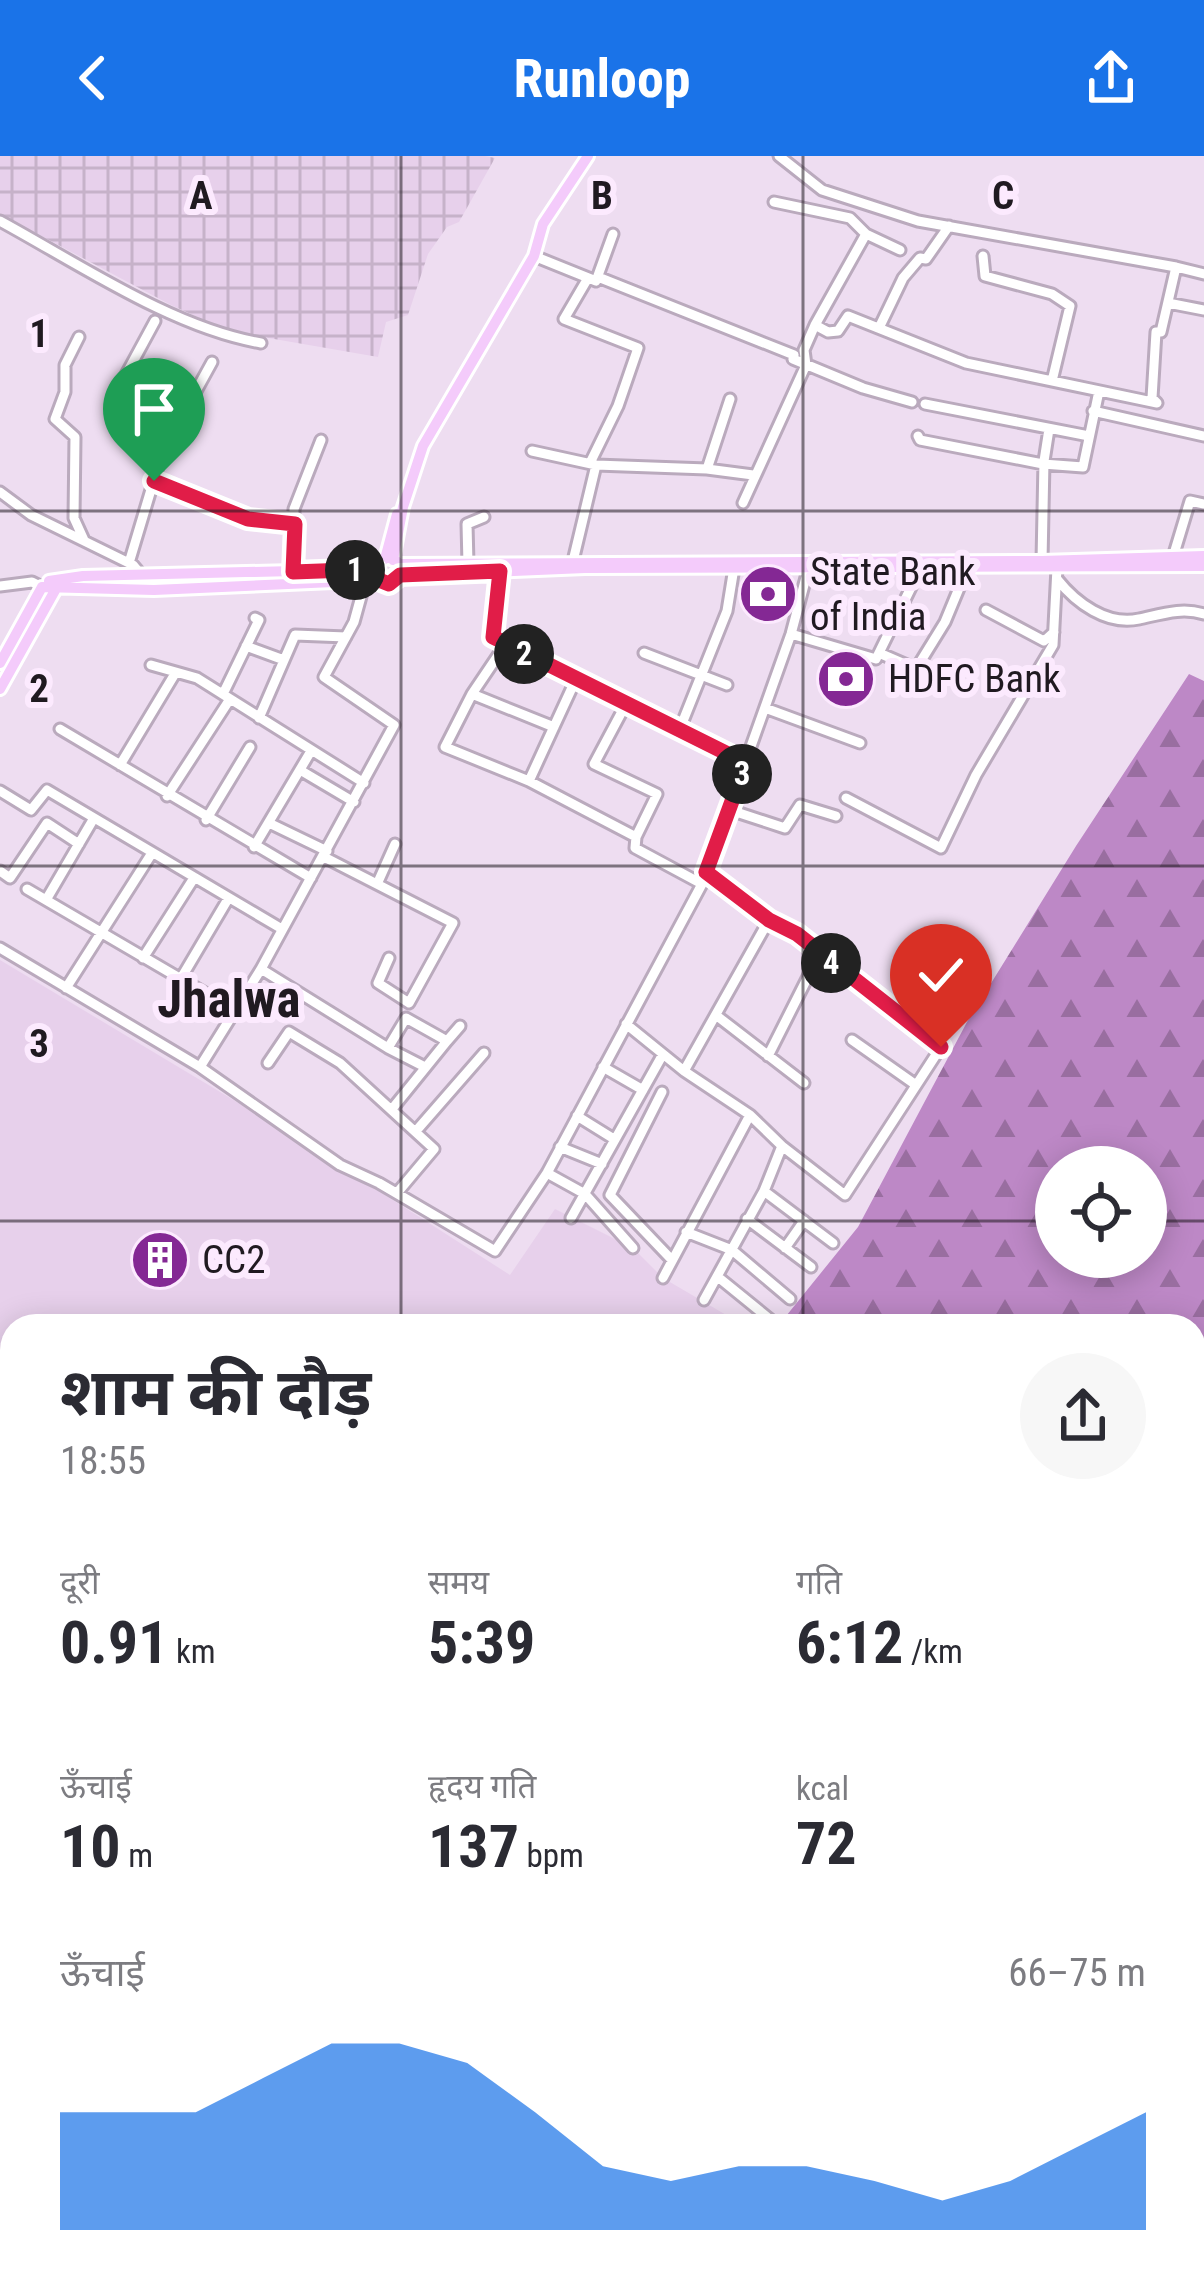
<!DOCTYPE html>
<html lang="hi">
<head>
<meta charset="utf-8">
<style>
	body { margin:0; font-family:"Roboto Condensed","Noto Sans Devanagari",sans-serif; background:#f7f7f7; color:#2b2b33; height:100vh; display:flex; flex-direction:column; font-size:45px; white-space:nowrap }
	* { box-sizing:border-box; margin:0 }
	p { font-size:39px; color:#7c7c81 }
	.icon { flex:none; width:66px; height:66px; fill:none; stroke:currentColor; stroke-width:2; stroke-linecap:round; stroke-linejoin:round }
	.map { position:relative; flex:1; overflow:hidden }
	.sheet { position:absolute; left:0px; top:1158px; width:1206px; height:972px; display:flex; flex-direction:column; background:#fff; border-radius:36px 36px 0 0; box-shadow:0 6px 30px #0003 }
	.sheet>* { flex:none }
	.buttons { position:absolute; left:1035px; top:990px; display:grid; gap:24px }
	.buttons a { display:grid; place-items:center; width:132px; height:132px; border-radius:50%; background:#fff; box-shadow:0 6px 30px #0003; font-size:60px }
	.pin { position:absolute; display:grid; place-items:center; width:102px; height:102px; color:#fff; margin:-123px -51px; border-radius:50% 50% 50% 0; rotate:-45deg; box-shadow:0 0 12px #0007 }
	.pin .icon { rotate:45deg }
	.km { position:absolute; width:60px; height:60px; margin:-30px; border-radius:50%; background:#222; color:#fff; font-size:33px; line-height:60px; text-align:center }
	.round { display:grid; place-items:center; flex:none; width:126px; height:126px; border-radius:63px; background:#f7f7f7 }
	.overview { display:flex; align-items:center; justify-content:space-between; height:204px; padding:0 60px }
	h1 { font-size:66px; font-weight:700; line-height:90px }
	.stats { display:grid; grid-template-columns:repeat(3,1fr); gap:18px; height:204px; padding:12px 60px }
	.stats div { display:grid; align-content:center }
	.stats b { font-size:60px; font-weight:700 }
	.stats small { font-size:33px; font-weight:400 }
	.stats p { font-size:33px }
	.chart { height:336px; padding:24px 60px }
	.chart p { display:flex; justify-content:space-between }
	.chart svg { width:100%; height:216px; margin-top:12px; fill:#1a73e8; opacity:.7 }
	header { display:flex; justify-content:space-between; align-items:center; height:156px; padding:0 60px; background:#1a73e8; color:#fff; font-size:54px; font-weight:700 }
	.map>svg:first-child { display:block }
	.built { fill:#e7d0eb }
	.industrial { fill:url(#industrial-grid) }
	.forest { fill:url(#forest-firs); fill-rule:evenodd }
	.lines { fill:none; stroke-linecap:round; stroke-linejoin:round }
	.minor-casing { stroke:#baaabd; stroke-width:15 }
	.major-casing { stroke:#fff; stroke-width:16 }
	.minor { stroke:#fff; stroke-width:9 }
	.major { stroke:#f4cbfb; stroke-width:10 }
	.route-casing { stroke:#fff; stroke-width:24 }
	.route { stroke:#e11d48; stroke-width:15 }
	.grid { fill:none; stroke:#201a21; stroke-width:3; stroke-opacity:0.55 }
	.labels { text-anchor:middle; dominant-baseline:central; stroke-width:12; stroke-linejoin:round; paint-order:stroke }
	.poi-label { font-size:39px; fill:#201a21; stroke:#fceafe; text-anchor:start }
	.district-label { font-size:51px; font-weight:bold; fill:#201a21; stroke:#fceafe }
	.grid-label { font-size:39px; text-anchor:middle; font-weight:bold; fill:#201a21; stroke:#fceafe; stroke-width:12; stroke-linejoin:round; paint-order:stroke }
</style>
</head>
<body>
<header><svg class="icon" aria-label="back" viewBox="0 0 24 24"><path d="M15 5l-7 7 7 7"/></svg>Runloop<svg class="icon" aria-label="share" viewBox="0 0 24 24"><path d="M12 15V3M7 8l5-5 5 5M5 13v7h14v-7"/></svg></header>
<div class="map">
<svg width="1204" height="2130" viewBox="0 0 1204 2130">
	<defs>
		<pattern id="industrial-grid" width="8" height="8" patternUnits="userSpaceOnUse" patternTransform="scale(3)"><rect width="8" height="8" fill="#e7d0eb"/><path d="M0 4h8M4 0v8" fill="none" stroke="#c6b2c9"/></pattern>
		<pattern id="forest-firs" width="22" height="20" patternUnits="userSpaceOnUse" patternTransform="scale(3)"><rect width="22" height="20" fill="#bd88c6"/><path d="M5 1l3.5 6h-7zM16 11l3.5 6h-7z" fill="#996ea0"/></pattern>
	</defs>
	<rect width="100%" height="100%" fill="#eeddf1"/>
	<path class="built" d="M0 804 285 975 510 1119 555 1053 633 1092 663 1122 745 1170H12V1349L0 1341Z"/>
	<path class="industrial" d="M0 0H485L495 2 459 66 447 71 428 98 408 159 386 166 378 201 228 175 171 149 0 58Z"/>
	<path class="forest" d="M1189 518 1204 525V1655L1194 1668V1170H778L858 1071 967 866 1076 690ZM1056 1011H1146V1101H1056Z"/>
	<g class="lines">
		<defs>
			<path id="minor" d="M779 0 822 34 918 65 1176 111
				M774 46 850 62 866 78 815 169
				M0 65C79 108 173 172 261 187
				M866 78 900 94
				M534 100 596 125 598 121 794 199 793 203 863 232 912 246
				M983 100 985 120 1052 138 1070 150 1052 225
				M596 125 613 78
				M1168 147 1204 154
				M155 165 116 237 174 275
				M879 172 903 122 920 102 926 103 949 70
				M79 181 65 209V236L55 263 75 281 74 362 84 384
				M925 248 1089 280
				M1093 255 1204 280
				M918 280 920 284 1043 308 1083 311 1099 235
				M532 295 596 309 707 313 753 319
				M707 313 730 243
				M154 325 248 363 295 368
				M0 336 31 359 133 409 154 434
				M743 347 806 209 804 194 815 169 828 176 838 175 848 160 966 207 1157 247 1152 242 1156 176H1161L1176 111 1204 118
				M1173 401 1190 345 1204 348
				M573 405 596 309 590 307 618 250 638 192 564 163 588 122
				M1042 405 1044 305 1049 273
				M129 407 162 297 212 206
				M468 408 467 368 484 361
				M500 415 493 481 746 607
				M293 417 294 353 321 284
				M1057 423C1076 447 1107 470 1139 463 1162 458 1182 451 1204 458
				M0 430 32 426 42 431
				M986 454 1044 485 1054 476
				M791 478 876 503 920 413
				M505 489 472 538 445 591 529 625 636 681 635 692 702 728
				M246 490 284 504
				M644 497 727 529
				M879 497 916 513 945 466 967 413
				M151 509 197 522 364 627
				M218 535 223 538 259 464 255 462
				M472 538 554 571
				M626 548 594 608 657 638 636 681
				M765 552 860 587
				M259 562 295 479 346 481
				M60 573 311 722
				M679 575 727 455 734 412
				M120 609 176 516
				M300 614 354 646
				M529 625 576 523
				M0 635 31 654 47 634 282 773
				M167 640 230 543
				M846 642 941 692 976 619 1053 489 1057 412
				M730 654 785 672 800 649 836 660
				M206 664 250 591
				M269 667 327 695
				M254 691 311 595
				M324 701 453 767 409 847 378 827 389 802
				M0 715 10 722 47 667 79 688
				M378 726 395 688
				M27 733 234 854
				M46 744 94 662
				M0 792 200 911 340 1009 379 1027 495 1095 547 1017 702 728 791 478 809 410
				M143 802 194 722
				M261 813 388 892 406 862 447 885 460 870
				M180 824 228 743
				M66 832 152 697
				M717 860 804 927
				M626 868 684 915 750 959 782 990 845 1039 941 891 797 778 769 764 706 716
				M852 884 916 929
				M388 892 425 911
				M768 900 819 799
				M268 907 289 876 340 907 434 993 397 1037
				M200 911 261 813 394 569 324 521 354 466 365 426
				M603 911 643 934
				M684 915 769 764
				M662 936 610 1039 671 1103
				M392 953 447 885
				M577 960 614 983
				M416 975 484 897
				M560 991 602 1008
				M547 1017 585 1038 633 1092
				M764 1035 833 1087
				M571 1062 663 898
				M747 1063 811 1111
				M686 1076 732 1094 790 1143
				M785 1092 804 1065
				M718 1121 777 1169
				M663 1122 750 959
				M704 1144 764 1035 782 990
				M12 1528 2 1545 12 1551
				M1194 1708 1204 1709
				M0 1862 12 1838
				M0 1913 12 1920
				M0 2039H1
				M476 2118 509 2130
				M780 2118 843 2130
				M1036 2118 1089 2129
				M625 2120 651 2130
				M332 2130 336 2118
				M877 2130 879 2118
				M935 2130 937 2118
				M990 2130 993 2118
				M1134 2130 1137 2118
				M1181 2130 1183 2118"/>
			<path id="major" d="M375 415a13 13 0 1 1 26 0a13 13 0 1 1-26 0Z
				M385 403 397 358
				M393 404 403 351 423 290 534 100 543 68 588 0
				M399 408 1042 405 1204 400
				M400 420 585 412 1204 410
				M49 425 83 420 375 413
				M42 431 154 434 379 424
				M0 507 42 431
				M0 533 58 429
				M0 1350 12 1358
				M0 1365 12 1373
				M1194 1929 1204 1930
				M1194 1938 1204 1939"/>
		</defs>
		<use href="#minor" class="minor-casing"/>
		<use href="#major" class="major-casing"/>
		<use href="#minor" class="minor"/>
		<use href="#major" class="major"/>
	</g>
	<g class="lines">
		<defs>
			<path id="route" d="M154 325 248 363 295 368 293 416 375 413 379 424 389 428 400 419 500 415 493 481 746 607 706 716 769 764 797 778 941 891"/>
		</defs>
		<use href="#route" class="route-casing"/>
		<use href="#route" class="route"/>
	</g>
	<path class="grid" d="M401 0V1170M803 0V1170M0 355H1204M0 710H1204M0 1065H1056M1146 1065H1204M0 1420H12M1194 1420H1204M0 1775H12M1194 1775H1204M401 2118V2130M803 2118V2130"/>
	<defs>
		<symbol id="bank-disc" viewBox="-11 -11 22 22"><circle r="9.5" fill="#842894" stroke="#fceafe"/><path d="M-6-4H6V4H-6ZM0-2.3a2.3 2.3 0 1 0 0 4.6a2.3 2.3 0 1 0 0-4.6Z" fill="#fff"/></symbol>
		<symbol id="building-disc" viewBox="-11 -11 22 22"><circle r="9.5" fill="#842894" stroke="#fceafe"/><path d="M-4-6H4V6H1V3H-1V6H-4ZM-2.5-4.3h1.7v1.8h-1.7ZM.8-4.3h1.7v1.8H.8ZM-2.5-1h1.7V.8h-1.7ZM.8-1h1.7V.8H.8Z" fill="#fff"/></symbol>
	</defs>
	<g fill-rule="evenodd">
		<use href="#bank-disc" x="735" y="405" width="66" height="66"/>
		<use href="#bank-disc" x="813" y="490" width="66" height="66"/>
		<use href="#building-disc" x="127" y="1071" width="66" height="66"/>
	</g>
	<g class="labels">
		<g class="poi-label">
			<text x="810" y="416">State Bank<tspan x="810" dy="45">of India</tspan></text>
			<text x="888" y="523">HDFC Bank</text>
			<text x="202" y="1104">CC2</text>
		</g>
		<g class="district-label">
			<text x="229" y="843">Jhalwa</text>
		</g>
	</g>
	<g class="grid-label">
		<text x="201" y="53">A</text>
		<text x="602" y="53">B</text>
		<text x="1003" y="53">C</text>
		<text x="39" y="191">1</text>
		<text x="39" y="546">2</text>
		<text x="39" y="901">3</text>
	</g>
</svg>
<div class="buttons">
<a><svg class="icon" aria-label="locate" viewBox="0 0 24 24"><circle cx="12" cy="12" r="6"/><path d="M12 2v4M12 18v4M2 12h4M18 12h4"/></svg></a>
</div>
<div class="pin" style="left:154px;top:325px;background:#1e9e55"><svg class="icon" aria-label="arrive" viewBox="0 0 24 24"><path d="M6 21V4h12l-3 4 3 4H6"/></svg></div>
<div class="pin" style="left:941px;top:891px;background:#d93025"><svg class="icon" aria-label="check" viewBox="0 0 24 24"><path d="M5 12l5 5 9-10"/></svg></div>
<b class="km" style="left:355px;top:414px">1</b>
<b class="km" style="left:524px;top:498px">2</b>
<b class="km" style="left:742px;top:618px">3</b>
<b class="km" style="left:831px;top:807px">4</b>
<section class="sheet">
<div class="overview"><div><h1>शाम की दौड़</h1><p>18:55</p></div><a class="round"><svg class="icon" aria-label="share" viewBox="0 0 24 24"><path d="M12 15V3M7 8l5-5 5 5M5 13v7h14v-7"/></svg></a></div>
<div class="stats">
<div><p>दूरी</p><b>0.91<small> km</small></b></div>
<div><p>समय</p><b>5:39</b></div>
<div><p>गति</p><b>6:12<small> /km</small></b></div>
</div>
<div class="stats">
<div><p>ऊँचाई</p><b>10<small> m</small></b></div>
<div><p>हृदय गति</p><b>137<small> bpm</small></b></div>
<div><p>kcal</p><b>72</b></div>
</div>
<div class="chart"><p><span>ऊँचाई</span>66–75 m</p>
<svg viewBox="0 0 160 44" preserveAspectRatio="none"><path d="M0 44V20L10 20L20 20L30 13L40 6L50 6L60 10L70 20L80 31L90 34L100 31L110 31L120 34L130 38L140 34L150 27L160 20V44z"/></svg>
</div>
</section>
</div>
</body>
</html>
